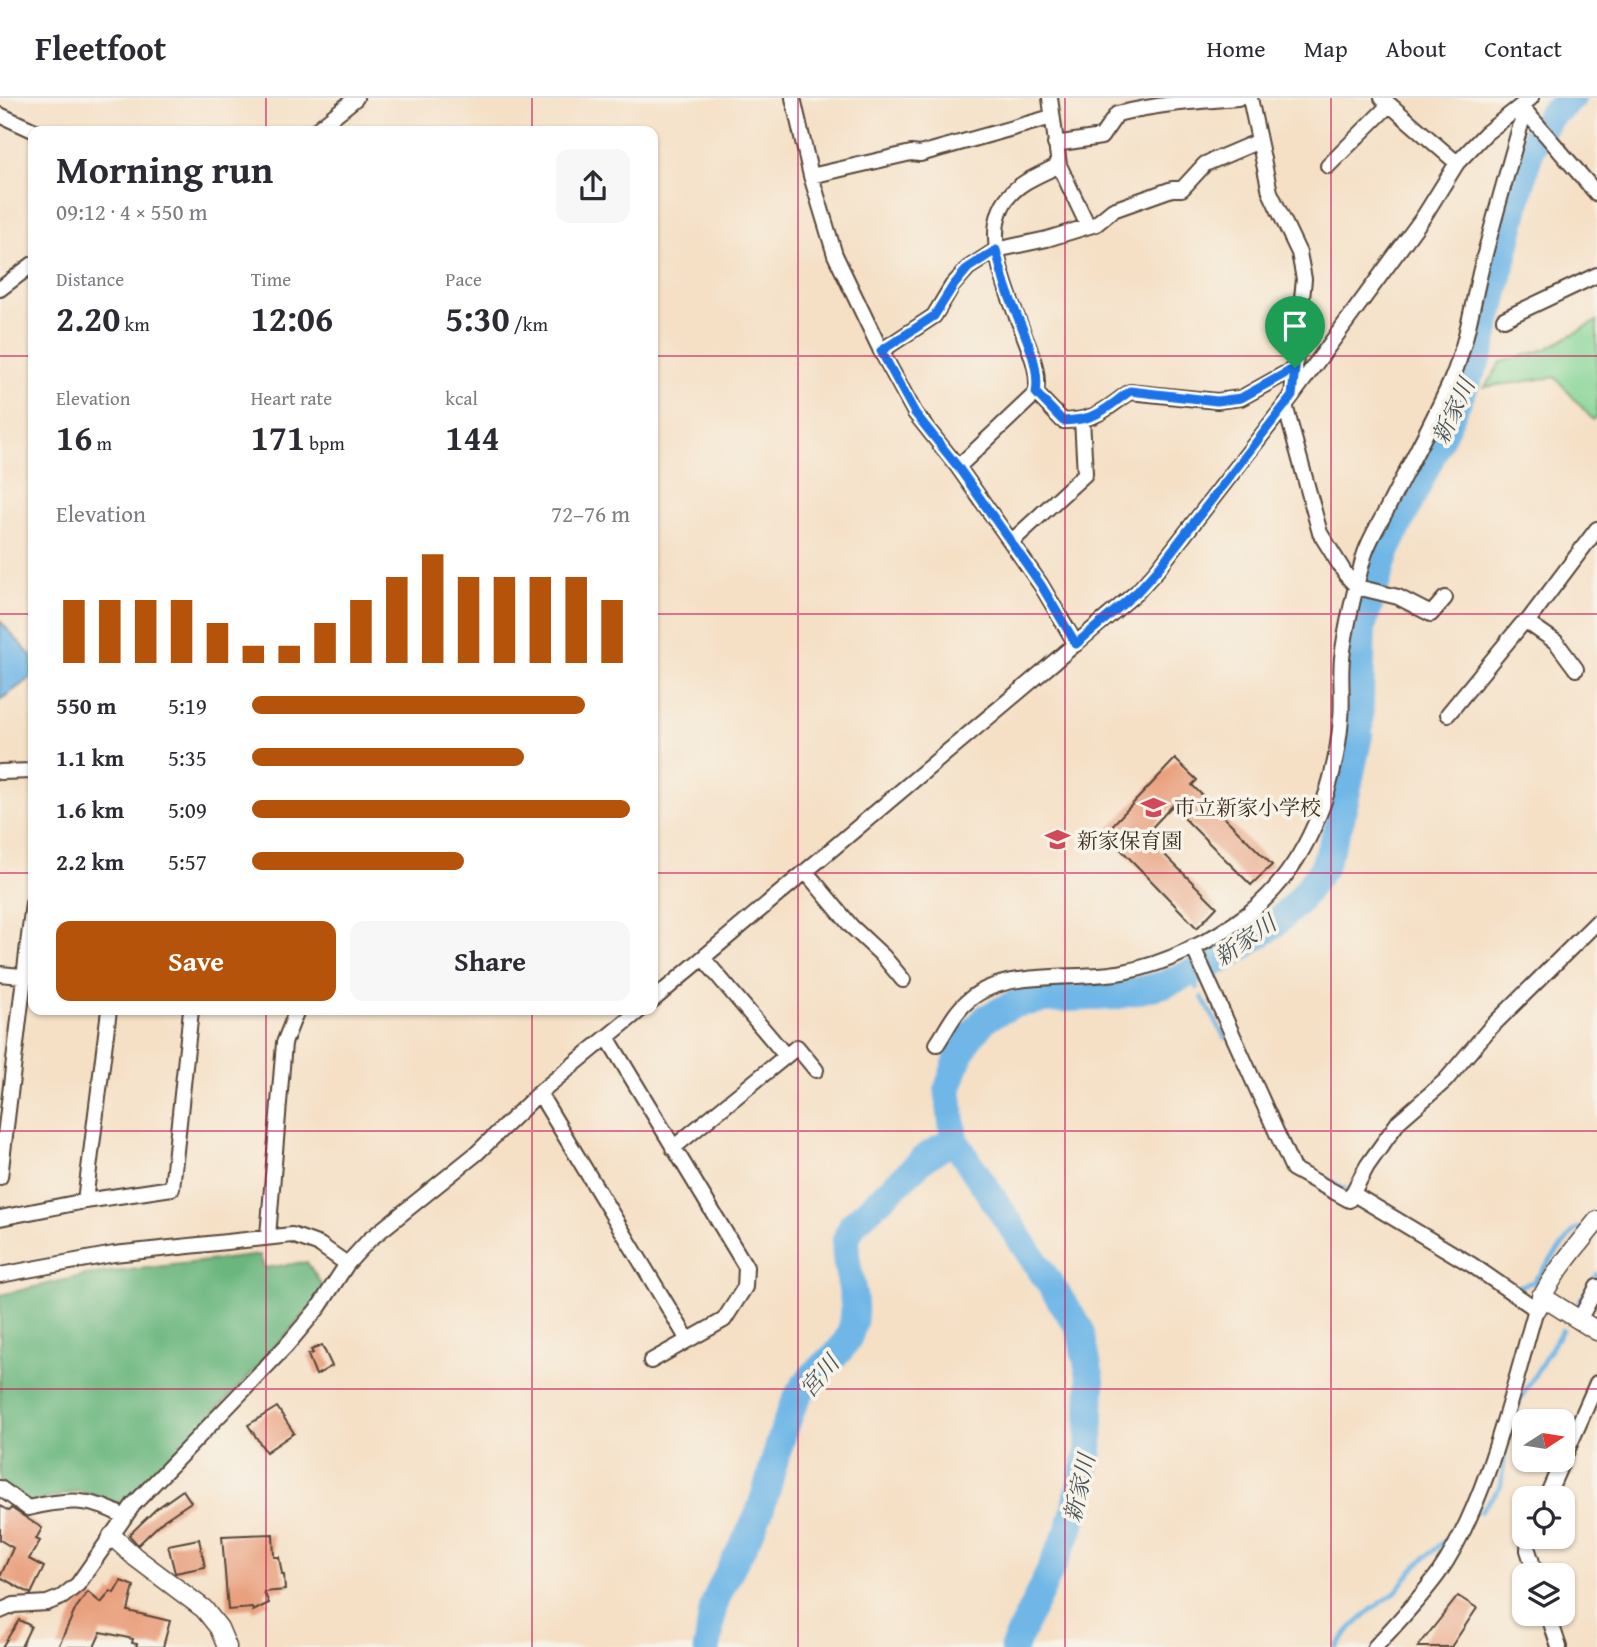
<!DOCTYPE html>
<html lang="en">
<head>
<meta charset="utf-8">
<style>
	body { margin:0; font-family:"Gentium Book Plus","Noto Serif JP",serif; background:#f7f7f7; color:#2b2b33; height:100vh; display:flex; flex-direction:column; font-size:26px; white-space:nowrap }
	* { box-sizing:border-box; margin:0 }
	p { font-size:23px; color:#7c7c81 }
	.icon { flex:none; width:38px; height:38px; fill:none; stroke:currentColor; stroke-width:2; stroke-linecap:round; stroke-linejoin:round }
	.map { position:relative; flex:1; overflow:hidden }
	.drawer { position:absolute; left:28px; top:28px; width:630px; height:889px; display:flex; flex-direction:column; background:#fff; border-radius:14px; box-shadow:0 2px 5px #0004 }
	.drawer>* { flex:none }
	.needle { width:46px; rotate:78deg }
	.fabs { position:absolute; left:1512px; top:1311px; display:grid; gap:14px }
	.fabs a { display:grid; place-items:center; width:63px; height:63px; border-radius:14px; background:#fff; box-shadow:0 2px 5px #0004; font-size:35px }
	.pin { position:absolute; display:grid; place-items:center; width:60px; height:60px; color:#fff; margin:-72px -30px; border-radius:50% 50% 50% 0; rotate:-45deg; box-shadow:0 0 7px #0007 }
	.pin .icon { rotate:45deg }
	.round { display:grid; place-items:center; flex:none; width:74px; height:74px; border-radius:14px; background:#f7f7f7 }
	.summary { display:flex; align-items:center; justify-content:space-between; height:119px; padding:0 28px }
	h1 { font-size:38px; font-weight:800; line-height:52px }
	.figures { display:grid; grid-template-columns:repeat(3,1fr); gap:10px; height:119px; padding:7px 28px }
	.figures div { display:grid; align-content:center }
	.figures b { font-size:35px; font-weight:800 }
	.figures small { font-size:19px; font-weight:400 }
	.figures p { font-size:19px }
	.chart { height:196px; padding:14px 28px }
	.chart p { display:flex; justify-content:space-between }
	.chart svg { width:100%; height:126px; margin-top:7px; stroke:#b45309; stroke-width:6 }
	.action { display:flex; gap:14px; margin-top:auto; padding:14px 28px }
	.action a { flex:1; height:80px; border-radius:14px; background:#b45309; color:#fff; font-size:28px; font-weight:800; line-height:80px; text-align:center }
	.action a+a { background:#f7f7f7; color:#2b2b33 }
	ul { padding:0 28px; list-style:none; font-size:23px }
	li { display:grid; grid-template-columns:112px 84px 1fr; align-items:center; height:52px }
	li i { height:18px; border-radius:9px; background:#b45309 }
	header { display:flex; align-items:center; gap:42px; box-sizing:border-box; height:98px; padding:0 35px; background:#fff; border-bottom:2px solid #e1e1e2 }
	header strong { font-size:33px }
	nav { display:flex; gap:38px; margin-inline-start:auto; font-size:24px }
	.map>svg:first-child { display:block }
	.green { fill:#83d495; stroke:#5f7f5a; stroke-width:2 }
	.forest { fill:#6ab67e; stroke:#52704e; stroke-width:2 }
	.water { fill:#6fb7e7; stroke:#557082; stroke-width:2 }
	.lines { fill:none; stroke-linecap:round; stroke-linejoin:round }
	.stream { stroke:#6fb7e7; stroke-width:4.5 }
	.river { stroke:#6fb7e7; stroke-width:28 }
	.building { fill:#e9a07e }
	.minor-casing { stroke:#574537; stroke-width:18 }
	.tertiary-casing { stroke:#574537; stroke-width:21 }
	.minor { stroke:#fff; stroke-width:14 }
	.tertiary { stroke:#fff; stroke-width:18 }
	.route-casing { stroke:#fff; stroke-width:14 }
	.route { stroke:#1a73e8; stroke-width:9 }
	.grid { fill:none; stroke:#c2185b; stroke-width:2; stroke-opacity:0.55 }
	.labels { text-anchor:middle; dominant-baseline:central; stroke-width:7; stroke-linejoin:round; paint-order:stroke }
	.poi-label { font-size:21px; fill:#3b2a1e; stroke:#f7f3e8; text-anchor:start }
	.water-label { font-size:23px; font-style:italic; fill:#4b545a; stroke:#f7f3e8 }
</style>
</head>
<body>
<header>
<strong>Fleetfoot</strong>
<nav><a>Home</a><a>Map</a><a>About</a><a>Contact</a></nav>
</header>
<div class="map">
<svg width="1597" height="1549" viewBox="0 0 1597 1549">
	<rect width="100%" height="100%" fill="#f7f3e8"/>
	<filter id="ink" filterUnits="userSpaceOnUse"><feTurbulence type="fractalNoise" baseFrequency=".0143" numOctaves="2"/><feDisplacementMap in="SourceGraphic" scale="14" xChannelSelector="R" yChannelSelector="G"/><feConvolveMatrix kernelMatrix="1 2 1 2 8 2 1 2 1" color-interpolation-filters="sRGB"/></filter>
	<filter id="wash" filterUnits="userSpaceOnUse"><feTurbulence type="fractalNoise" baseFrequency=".00686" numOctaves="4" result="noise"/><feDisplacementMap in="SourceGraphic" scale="28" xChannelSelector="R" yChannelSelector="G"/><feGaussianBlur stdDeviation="1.57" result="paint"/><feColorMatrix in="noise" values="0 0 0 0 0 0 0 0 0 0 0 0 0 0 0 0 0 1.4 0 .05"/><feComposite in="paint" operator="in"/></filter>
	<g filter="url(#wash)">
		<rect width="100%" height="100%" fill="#f5e0c6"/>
		<path class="green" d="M1597 223V319L1593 322 1555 279 1485 289 1501 264 1546 251Z"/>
		<path class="forest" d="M260 1157 264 1170 307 1164 325 1192 263 1264 124 1407 79 1393 30 1405 0 1385V1197L86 1177Z"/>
		<path class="water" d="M0 523 32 559 33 578 0 602Z"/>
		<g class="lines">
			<path class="stream" d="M1189 876 1197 890
				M1202 899 1225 940
				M1297 1064 1345 1091
				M1513 1190 1533 1184 1574 1133 1578 1130 1585 1132
				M1579 1204 1597 1176
				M1480 1414 1501 1388 1508 1333 1521 1300 1562 1232
				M1336 1549 1350 1531 1373 1510 1394 1496 1417 1467 1455 1434"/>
			<path class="river" d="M707 1549C711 1535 710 1520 714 1507 727 1470 753 1438 764 1400 775 1365 782 1327 800 1294 812 1272 838 1262 849 1238 864 1204 842 1173 846 1142 847 1137 851 1132 852 1127L927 1058 954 1042
				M1014 1549 1070 1430 1089 1353 1091 1283 1080 1231 954 1042 948 990 958 961 969 940 986 920 1014 906 1045 901 1115 898 1165 886 1227 859 1271 829 1298 804 1323 770 1341 721 1359 637 1362 529 1387 452 1480 256 1526 66 1537 35 1553 15 1572 0"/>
		</g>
		<g id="blocks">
			<path class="building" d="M1175 661 1197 682 1192 687 1272 767 1251 787 1172 708 1145 737 1217 809 1197 830 1105 735Z
				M322 1247 332 1268 316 1277 308 1257 313 1255 311 1252Z
				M277 1309 294 1335 266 1354 248 1327Z
				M183 1392 191 1404 164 1422 138 1447 129 1437 156 1411Z
				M0 1408 9 1413 11 1410 42 1430 36 1441 40 1443 29 1461 44 1469 31 1496 0 1479 13 1450 0 1442Z
				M273 1436 274 1459H279L282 1476H284L285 1492 264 1494 269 1505 253 1513 252 1510 228 1512 222 1438Z
				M199 1441 205 1469 175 1475 168 1447Z
				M121 1483 134 1488 128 1513 170 1523 163 1549H136L137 1546 132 1545 133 1541 101 1534 94 1549H58L76 1510 88 1494 101 1505 111 1493 114 1495Z
				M1458 1498 1477 1510 1451 1549H1418Z
				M19 1522 31 1528 21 1549H2Z"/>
		</g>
	</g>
	<g filter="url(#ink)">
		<use href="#blocks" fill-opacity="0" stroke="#574537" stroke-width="2"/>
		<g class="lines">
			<defs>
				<path id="minor" d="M793 0 811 78 835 157 881 253 915 315 958 369 1011 444 1041 487 1076 546
					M1050 0 1059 67 1088 128
					M1250 0 1270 94 1299 155 1304 181 1292 297
					M1382 0 1457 65
					M1521 8 1597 96
					M0 17 35 33
					M315 33 356 0
					M1055 46 1101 39 1117 16C1157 6 1197 3 1238 0
					M1328 68 1388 8
					M811 78 911 55 920 56 1052 19
					M0 191 33 166
					M1504 221 1597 177
					M881 253 934 218 952 188 968 170 996 152 1047 141 1096 126 1113 112 1172 91H1182L1205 66 1259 43
					M1036 295 1063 323C1097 322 1104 312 1130 294L1217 303 1241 300 1295 270
					M1285 307 1320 435 1346 477 1357 489 1398 499 1431 516 1445 500
					M958 369 1036 295C1040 275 1031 255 1024 237 1010 200 978 134 1009 98 1021 83 1042 76 1059 67
					M1011 444 1085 376 1082 321
					M1527 524 1597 431
					M1448 616 1522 526 1527 524 1556 544 1576 571
					M0 674 33 673
					M806 774 851 828 883 858 903 882
					M1193 849 1293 1071 1349 1102 1367 1068 1399 1023 1445 983 1491 929 1597 824
					M703 860 786 958
					M0 876 32 879
					M653 902 1137 494 1157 472 1292 298 1424 118 1457 65 1486 35 1531 0
					M607 939 746 1169 745 1189 724 1222 651 1263
					M937 946C947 931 955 913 969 902 1006 870 1077 883 1123 874 1167 866 1214 842 1249 815 1307 769 1335 692 1341 621 1343 601 1340 580 1342 560 1346 526 1355 491 1364 458 1369 441 1380 425 1388 409 1409 367 1432 326 1451 283 1466 248 1472 208 1481 171 1495 117 1510 64 1525 12
					M539 995 688 1242
					M673 1050 797 949 816 972
					M0 1079 33 805
					M1352 1095 1472 1167 1536 1211C1512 1293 1487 1406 1438 1476 1419 1502 1397 1525 1375 1549
					M85 1103 109 912
					M0 1120 85 1103 172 1090 191 912
					M268 1138 284 945 297 912
					M0 1177 114 1156 292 1137 320 1147 347 1166
					M1579 1222 1597 1189
					M0 1390 28 1410C66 1401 90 1399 125 1419
					M1546 1400 1597 1285
					M1529 1438 1528 1452 1536 1477
					M0 1513 14 1507 47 1505 62 1499 78 1486 133 1407 286 1248 319 1209 347 1166 369 1142 477 1055 539 995 640 912
					M1548 1516 1559 1549"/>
				<path id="tertiary" d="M1541 1198 1597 1233
					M1536 1211C1550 1179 1575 1150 1597 1123
					M112 1438 135 1459 204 1511 219 1530 227 1549"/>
			</defs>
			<use href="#minor" class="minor-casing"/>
			<use href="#tertiary" class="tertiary-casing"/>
			<use href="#minor" class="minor"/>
			<use href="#tertiary" class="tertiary"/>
		</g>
	</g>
	<g class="lines" filter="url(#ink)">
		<defs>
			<path id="route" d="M996 152C999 164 1002 177 1006 189 1016 220 1042 263 1036 295L1063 323C1097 322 1104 312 1130 293L1217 303 1241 300 1295 270 1292 298 1157 472 1137 494 1076 546 1041 487 1011 444 958 369 915 315 881 253 934 218 953 188 968 170Z"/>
		</defs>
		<use href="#route" class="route-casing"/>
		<use href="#route" class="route"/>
	</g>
	<path class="grid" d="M266 0V33M532 0V33M798 0V1549M1065 0V1549M1331 0V1549M0 258H33M653 258H1597M0 516H33M653 516H1597M0 775H33M653 775H1597M266 912V1549M532 912V1549M0 1033H1597M0 1291H1597"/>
	<defs>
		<symbol id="school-bare" viewBox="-9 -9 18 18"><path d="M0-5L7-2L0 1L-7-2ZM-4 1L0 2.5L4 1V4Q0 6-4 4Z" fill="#d1495b" stroke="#f7f3e8" stroke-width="2.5" paint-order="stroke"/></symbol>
	</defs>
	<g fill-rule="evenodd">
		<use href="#school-bare" x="1136" y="692" width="35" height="35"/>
		<use href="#school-bare" x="1040" y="724" width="35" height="35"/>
	</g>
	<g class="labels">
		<g class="poi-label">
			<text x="1174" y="709">市立新家小学校</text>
			<text x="1077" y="742">新家保育園</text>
		</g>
		<g class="water-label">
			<text transform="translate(1453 313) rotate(-65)">新家川</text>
			<text transform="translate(1245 842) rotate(-35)">新家川</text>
			<text transform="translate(819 1278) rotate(-50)">宮川</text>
			<text transform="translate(1079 1390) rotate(-77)">新家川</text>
		</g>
	</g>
</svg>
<div class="fabs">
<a><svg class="needle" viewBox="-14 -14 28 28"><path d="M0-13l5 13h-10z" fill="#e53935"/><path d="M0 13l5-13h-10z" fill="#7c7c81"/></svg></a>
<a><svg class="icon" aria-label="locate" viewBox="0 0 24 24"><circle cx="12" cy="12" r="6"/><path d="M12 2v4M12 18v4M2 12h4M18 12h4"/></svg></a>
<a><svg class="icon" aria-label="layers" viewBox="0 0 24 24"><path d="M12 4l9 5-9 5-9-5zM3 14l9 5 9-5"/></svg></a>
</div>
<div class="pin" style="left:1295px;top:270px;background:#1e9e55"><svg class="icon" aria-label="arrive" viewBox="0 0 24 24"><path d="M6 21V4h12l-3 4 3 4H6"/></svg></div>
<section class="drawer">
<div class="summary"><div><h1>Morning run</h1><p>09:12 · 4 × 550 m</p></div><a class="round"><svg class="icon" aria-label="share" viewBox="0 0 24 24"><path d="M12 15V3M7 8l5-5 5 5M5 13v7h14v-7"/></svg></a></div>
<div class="figures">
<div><p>Distance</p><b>2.20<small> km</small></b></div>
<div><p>Time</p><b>12:06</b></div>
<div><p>Pace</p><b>5:30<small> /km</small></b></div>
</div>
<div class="figures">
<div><p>Elevation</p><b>16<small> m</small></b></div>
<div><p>Heart rate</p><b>171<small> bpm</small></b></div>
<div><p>kcal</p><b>144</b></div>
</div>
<div class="chart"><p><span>Elevation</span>72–76 m</p>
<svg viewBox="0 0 160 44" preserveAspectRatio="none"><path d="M5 44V22M15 44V22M25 44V22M35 44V22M45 44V30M55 44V38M65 44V38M75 44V30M85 44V22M95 44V14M105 44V6M115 44V14M125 44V14M135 44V14M145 44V14M155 44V22"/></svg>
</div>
<ul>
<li><b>550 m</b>5:19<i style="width:88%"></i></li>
<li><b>1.1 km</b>5:35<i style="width:72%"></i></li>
<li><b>1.6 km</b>5:09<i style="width:100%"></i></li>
<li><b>2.2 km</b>5:57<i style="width:56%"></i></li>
</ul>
<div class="action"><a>Save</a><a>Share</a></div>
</section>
</div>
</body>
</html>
